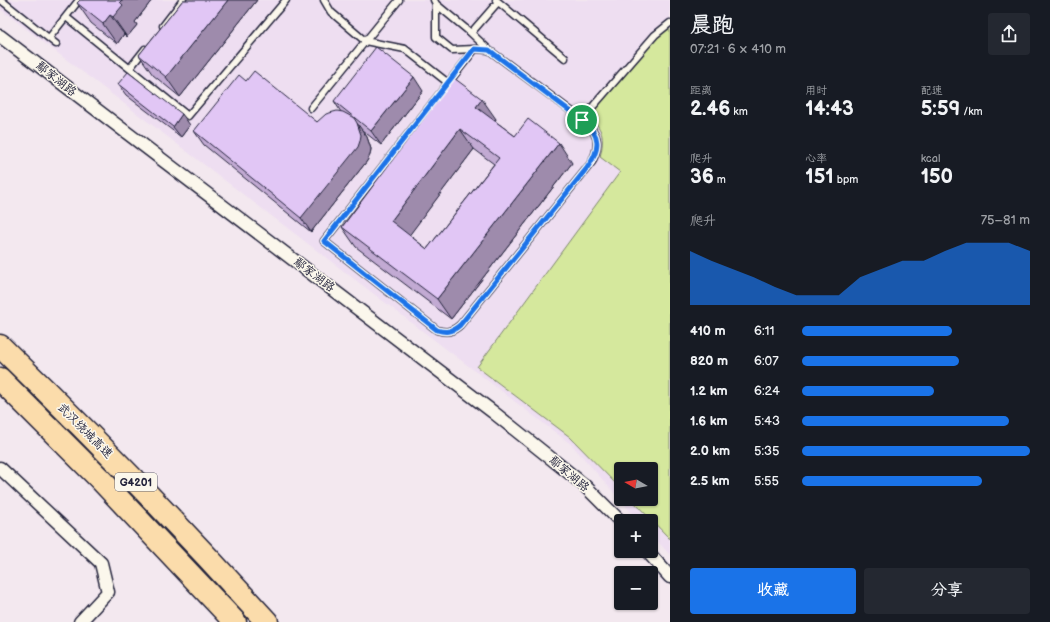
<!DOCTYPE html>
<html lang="zh">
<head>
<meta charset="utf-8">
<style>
	body { margin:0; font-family:"Balsamiq Sans","LXGW WenKai TC",sans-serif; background:#242831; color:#f1f3f6; height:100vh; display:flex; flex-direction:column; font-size:15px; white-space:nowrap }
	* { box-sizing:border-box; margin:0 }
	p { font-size:13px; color:#9ea1a6 }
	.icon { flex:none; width:22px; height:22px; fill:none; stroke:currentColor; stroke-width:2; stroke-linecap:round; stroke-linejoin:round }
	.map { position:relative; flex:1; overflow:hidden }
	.sheet { display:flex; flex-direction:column; background:#171b24; width:380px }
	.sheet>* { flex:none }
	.needle { width:26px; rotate:280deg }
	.controls { position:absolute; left:614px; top:462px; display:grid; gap:8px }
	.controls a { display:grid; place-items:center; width:44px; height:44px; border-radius:4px; background:#171b24; box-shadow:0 1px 3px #0004; font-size:20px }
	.pin { position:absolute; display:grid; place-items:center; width:34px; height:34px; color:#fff; margin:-17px; border:2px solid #fff; border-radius:50%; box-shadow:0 1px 4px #0007 }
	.round { display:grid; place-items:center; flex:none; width:42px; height:42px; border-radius:4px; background:#242831 }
	.summary { display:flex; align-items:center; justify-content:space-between; height:68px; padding:0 20px }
	h1 { font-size:22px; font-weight:800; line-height:30px }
	.figures { display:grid; grid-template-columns:repeat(3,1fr); gap:6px; height:68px; padding:4px 20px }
	.figures div { display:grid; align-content:center }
	.figures b { font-size:20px; font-weight:800 }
	.figures small { font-size:11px; font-weight:400 }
	.figures p { font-size:11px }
	.chart { height:112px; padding:8px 20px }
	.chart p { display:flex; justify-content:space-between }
	.chart svg { width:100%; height:72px; margin-top:4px; fill:#1a73e8; opacity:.7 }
	.button { display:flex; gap:8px; margin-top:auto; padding:8px 20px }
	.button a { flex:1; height:46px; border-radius:4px; background:#1a73e8; color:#fff; font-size:16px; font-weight:800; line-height:46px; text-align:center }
	.button a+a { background:#242831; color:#f1f3f6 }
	ul { padding:0 20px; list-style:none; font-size:13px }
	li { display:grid; grid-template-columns:64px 48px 1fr; align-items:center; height:30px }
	li i { height:10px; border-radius:5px; background:#1a73e8 }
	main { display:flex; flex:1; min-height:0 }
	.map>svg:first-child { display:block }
	.built { fill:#eedef1; fill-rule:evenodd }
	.green { fill:#d5e89d; stroke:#7c856c }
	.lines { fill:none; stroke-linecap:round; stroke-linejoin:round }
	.service-casing { stroke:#22223b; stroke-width:9 }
	.minor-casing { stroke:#22223b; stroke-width:15 }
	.motorway-casing { stroke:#22223b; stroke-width:25 }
	.service { stroke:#fbf7ec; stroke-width:6 }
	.minor { stroke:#fbf7ec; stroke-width:12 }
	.motorway { stroke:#fbdcab; stroke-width:22 }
	.wall { fill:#c2aad3; stroke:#22223b; fill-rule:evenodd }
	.shaded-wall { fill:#9e8bac; stroke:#22223b }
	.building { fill:#e1c6f5; stroke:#22223b; fill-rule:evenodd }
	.route-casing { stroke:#fff; stroke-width:8 }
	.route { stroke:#1a73e8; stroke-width:5 }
	.labels { text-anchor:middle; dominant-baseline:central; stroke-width:3; stroke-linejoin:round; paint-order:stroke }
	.shield { fill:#fbf7ec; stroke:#636270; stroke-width:1 }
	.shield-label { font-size:11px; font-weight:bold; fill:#22223b }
	.street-label { font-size:12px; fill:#22223b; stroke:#fbf7ec }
</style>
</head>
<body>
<main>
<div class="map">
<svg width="670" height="622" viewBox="0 0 670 622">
	<rect width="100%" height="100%" fill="#f3e8ef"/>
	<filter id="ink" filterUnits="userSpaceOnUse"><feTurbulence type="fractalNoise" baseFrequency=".025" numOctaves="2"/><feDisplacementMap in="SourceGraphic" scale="8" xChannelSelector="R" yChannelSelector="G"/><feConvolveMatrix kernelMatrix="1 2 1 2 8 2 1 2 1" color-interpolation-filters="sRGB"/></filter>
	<g filter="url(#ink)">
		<path class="built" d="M0 0H670V555L651 534V521H639L572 445 0 9ZM621 469H651V499H621Z"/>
		<path class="green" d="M670 23V539L631 499H651V469H621V489L570 437 477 367 620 172 600 157C605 137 603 128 587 115L655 36Z"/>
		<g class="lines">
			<defs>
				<path id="service" d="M1 0 56 44
					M324 0 331 12 365 41 405 49 447 82
					M434 0 436 4V37L452 50 475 49 324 241 437 330C446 333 452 332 460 325L592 162C601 143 598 132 582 119L489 50 475 49
					M496 0 565 58
					M436 4 471 33 498 2
					M66 17 188 116 286 0
					M163 26 183 0
					M471 33 489 50
					M49 38 79 0
					M130 68 145 49
					M311 108 399 0
					M582 119 655 35 670 23"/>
				<path id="minor" d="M0 36 493 412 583 484 621 522
					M0 468 101 563 108 592 80 622
					M647 551 670 577"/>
				<path id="motorway" d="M0 346C92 435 181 527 267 622
					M0 379 100 479 235 622"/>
			</defs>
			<use href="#service" class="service-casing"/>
			<use href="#minor" class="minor-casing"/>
			<use href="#motorway" class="motorway-casing"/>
			<use href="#service" class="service"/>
			<use href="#minor" class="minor"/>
			<use href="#motorway" class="motorway"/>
		</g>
		<path class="wall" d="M80 0H152L135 22 137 25 127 37 124 34 117 44 91 23 77 3Z
			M183 0H257L180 97 153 75 139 55Z
			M454 78 496 119 495 121 515 136 572 163 451 319 356 247 342 227ZM474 149 494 164 427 249 409 235Z
			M246 81 317 122 341 112 334 101 423 91 381 145 362 130 367 137 371 149 370 155 367 161 311 232 204 145 194 131Z
			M118 84 190 125 181 137 126 95Z"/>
		<path class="shaded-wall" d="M122 0H152L135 22 137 25 127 37 113 17 120 2Z
			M228 0H257L180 97 166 77Z
			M110 15 124 34 117 44 103 24Z
			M414 77 423 91 381 145 371 131Z
			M482 99 496 119 490 127 476 107Z
			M182 114 190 125 181 137 173 127Z
			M357 123 367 137 371 149 370 155 367 161 311 232 301 218Z
			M460 129 474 149 405 241 391 221Z
			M559 143 572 163 451 319 437 299Z"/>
		<path class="building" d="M80 0H122L120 2 123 5 113 17 110 15 103 24 77 3Z
			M183 0H228L166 77 139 55Z
			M376 47 414 77 371 131 334 101Z
			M254 71 317 122 326 114 337 111 343 112 354 118 357 123 361 135 360 141 358 147 301 218 194 131 239 75 246 81Z
			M128 72 182 114 173 127 118 84Z
			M454 78 482 99 476 107 515 136 528 119 559 143 437 299 342 227ZM460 129 499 158 427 249 391 221Z"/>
	</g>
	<g class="lines" filter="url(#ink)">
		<defs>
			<path id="route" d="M474 49 489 50 582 120C601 134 601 149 587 168L460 325C452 332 446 333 437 330L324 241Z"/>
		</defs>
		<use href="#route" class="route-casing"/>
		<use href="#route" class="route"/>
	</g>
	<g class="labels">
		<rect class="shield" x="115" y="473" width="42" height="18" rx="3"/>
		<g class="shield-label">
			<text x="136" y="482">G4201</text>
		</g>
		<g class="street-label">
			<text transform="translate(56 79) rotate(38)">鄢家湖路</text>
			<text transform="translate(314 275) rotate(37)">鄢家湖路</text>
			<text transform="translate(85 431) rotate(45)">武汉绕城高速</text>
			<text transform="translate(569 474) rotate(40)">鄢家湖路</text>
		</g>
	</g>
</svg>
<div class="controls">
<a><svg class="needle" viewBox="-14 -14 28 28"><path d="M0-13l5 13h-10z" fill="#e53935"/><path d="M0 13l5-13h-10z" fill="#9ea1a6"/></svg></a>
<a>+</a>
<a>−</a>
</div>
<div class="pin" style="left:582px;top:120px;background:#1e9e55"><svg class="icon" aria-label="arrive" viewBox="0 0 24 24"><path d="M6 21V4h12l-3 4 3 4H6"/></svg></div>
</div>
<section class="sheet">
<div class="summary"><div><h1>晨跑</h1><p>07:21 · 6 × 410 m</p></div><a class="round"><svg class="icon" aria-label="share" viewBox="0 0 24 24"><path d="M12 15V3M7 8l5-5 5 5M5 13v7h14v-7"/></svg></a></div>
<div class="figures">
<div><p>距离</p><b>2.46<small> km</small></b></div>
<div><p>用时</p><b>14:43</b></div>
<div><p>配速</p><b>5:59<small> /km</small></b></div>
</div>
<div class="figures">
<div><p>爬升</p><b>36<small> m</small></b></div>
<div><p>心率</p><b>151<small> bpm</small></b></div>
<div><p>kcal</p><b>150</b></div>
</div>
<div class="chart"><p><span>爬升</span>75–81 m</p>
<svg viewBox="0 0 160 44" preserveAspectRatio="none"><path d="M0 44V11L10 17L20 22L30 27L40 33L50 38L60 38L70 38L80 27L90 22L100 17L110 17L120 11L130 6L140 6L150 6L160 11V44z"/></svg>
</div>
<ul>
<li><b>410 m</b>6:11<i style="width:66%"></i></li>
<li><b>820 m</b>6:07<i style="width:69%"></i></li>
<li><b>1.2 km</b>6:24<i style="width:58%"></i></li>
<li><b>1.6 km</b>5:43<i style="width:91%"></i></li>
<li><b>2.0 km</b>5:35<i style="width:100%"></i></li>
<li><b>2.5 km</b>5:55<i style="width:79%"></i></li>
</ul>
<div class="button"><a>收藏</a><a>分享</a></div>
</section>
</main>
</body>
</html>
